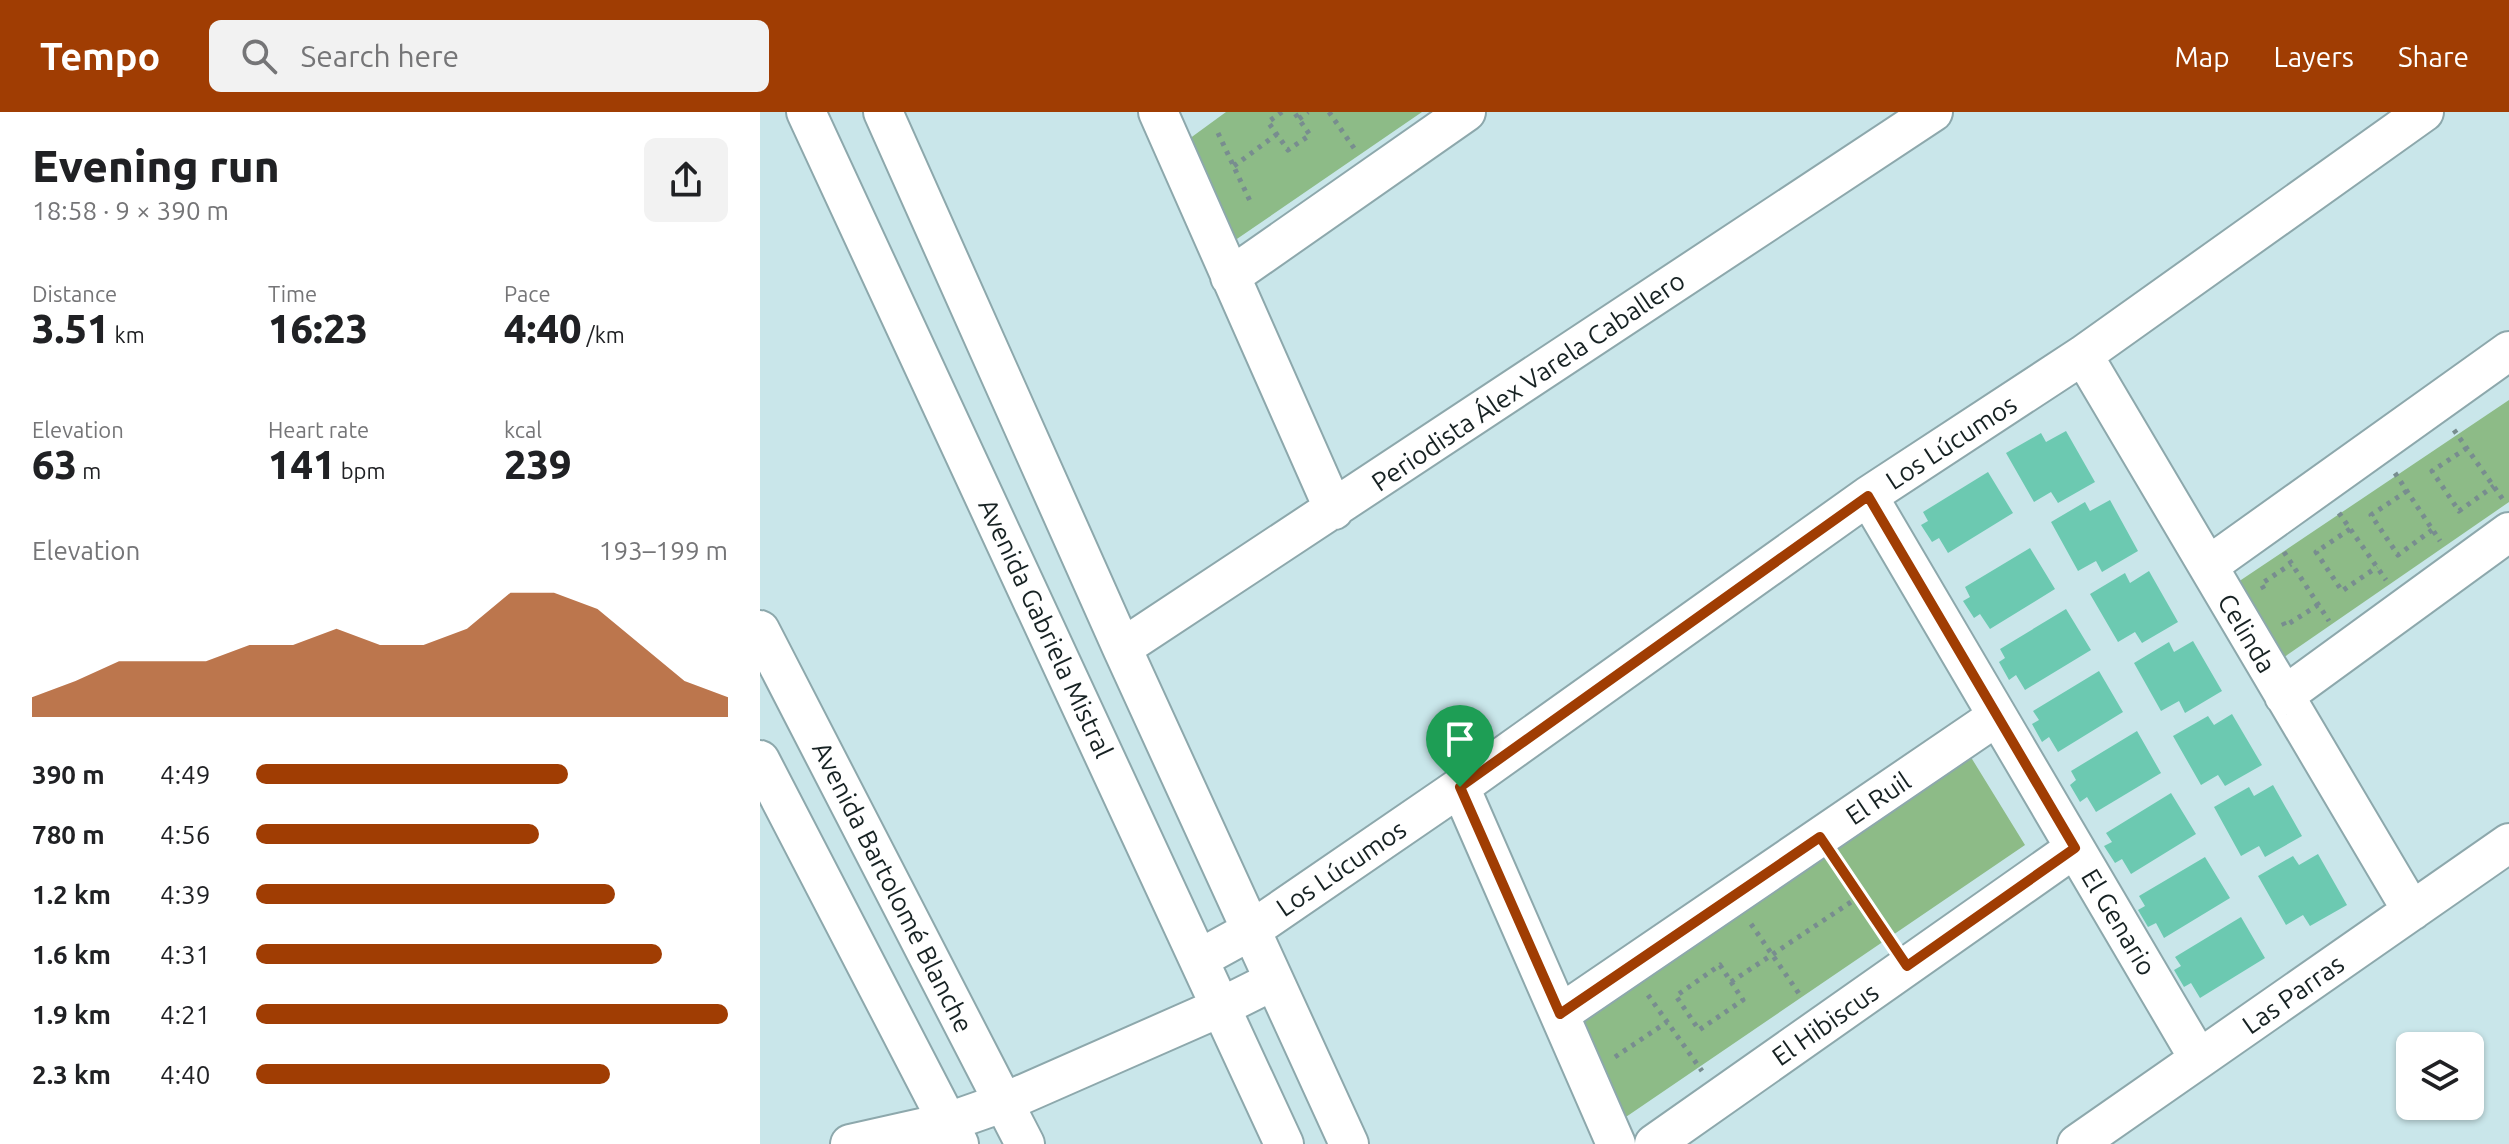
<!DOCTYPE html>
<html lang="en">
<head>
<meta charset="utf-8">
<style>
	body { margin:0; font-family:Ubuntu,sans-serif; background:#f2f2f2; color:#202124; height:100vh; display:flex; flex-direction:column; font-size:30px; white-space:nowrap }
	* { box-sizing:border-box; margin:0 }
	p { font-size:26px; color:#757577 }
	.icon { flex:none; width:44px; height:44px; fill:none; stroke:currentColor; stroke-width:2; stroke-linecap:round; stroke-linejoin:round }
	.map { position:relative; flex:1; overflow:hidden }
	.sheet { display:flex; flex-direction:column; background:#fff; width:760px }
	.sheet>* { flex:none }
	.fabs { position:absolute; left:1636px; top:920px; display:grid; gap:16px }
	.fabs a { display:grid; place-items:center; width:88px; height:88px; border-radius:12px; background:#fff; box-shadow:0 2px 6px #0004; font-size:40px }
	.pin { position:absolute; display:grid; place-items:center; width:68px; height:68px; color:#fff; margin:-82px -34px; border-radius:50% 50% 50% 0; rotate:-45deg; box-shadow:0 0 8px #0007 }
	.pin .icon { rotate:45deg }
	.round { display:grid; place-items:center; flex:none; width:84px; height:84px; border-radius:12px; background:#f2f2f2 }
	.summary { display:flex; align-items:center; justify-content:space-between; height:136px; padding:0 32px }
	h1 { font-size:44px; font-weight:800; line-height:60px }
	.figures { display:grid; grid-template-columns:repeat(3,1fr); gap:12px; height:136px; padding:8px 32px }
	.figures div { display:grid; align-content:center }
	.figures b { font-size:40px; font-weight:800 }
	.figures small { font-size:22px; font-weight:400 }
	.figures p { font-size:22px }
	.chart { height:224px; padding:16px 32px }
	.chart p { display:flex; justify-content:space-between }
	.chart svg { width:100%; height:144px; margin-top:8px; fill:#a03d03; opacity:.7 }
	ul { padding:0 32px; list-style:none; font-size:26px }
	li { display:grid; grid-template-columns:128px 96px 1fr; align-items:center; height:60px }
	li i { height:20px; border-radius:10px; background:#a03d03 }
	header { display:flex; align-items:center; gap:48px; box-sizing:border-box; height:112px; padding:0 40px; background:#a03d03; color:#fff }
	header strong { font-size:38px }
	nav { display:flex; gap:44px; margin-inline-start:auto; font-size:28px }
	.search { width:560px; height:72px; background:#f2f2f2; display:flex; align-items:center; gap:20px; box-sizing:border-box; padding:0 28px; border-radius:12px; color:#757577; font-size:30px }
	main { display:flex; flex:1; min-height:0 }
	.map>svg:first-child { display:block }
	.green { fill:#8dbb87 }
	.building { fill:#6cc9b1 }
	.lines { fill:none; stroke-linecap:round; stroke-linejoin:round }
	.minor-casing { stroke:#8da8ac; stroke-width:42 }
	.path { stroke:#788d8f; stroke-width:5; stroke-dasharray:4 6; stroke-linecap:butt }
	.minor { stroke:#fff; stroke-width:38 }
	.route-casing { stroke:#fff; stroke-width:16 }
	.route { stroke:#a03d03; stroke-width:10 }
	.labels { text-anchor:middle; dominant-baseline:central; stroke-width:7; stroke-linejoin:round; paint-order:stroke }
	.street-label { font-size:26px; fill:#172223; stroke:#fff }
</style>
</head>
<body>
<header>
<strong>Tempo</strong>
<div class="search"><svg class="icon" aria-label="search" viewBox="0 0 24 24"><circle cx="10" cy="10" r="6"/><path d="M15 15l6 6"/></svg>Search here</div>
<nav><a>Map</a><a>Layers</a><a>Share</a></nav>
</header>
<main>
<section class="sheet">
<div class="summary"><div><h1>Evening run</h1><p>18:58 · 9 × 390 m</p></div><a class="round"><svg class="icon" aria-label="share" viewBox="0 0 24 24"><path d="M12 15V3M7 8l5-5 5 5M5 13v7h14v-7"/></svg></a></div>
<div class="figures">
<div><p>Distance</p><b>3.51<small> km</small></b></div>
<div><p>Time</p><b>16:23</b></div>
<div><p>Pace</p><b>4:40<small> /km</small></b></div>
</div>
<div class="figures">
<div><p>Elevation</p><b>63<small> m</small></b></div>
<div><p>Heart rate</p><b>141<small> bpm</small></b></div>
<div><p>kcal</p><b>239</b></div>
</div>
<div class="chart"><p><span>Elevation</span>193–199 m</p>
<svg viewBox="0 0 160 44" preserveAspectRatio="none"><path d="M0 44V38L10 33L20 27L30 27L40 27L50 22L60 22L70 17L80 22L90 22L100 17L110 6L120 6L130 11L140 22L150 33L160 38V44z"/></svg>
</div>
<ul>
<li><b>390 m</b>4:49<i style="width:66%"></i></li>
<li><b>780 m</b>4:56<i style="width:60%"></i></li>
<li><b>1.2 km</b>4:39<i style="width:76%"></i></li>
<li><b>1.6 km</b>4:31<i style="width:86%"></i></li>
<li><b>1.9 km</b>4:21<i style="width:100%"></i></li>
<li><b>2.3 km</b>4:40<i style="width:75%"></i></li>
</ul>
</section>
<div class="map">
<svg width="1749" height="1032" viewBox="0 0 1749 1032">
	<rect width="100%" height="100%" fill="#c9e6ea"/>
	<path class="green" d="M466 0H662L471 131 429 27Z
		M1749 288V390L1520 548 1475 472Z
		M1209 642 1265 733 860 1009 815 911Z"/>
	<path class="building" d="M1306 319 1335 370 1298 391 1291 380 1274 390 1246 341 1281 321 1286 330Z
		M1228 360 1253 401 1188 441 1179 426 1172 430 1161 413 1168 409 1163 400Z
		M1350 388 1378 439 1342 460 1336 449 1318 459 1291 410 1325 390 1330 399Z
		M1270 436 1295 477 1230 517 1220 502 1214 506 1203 489 1210 485 1205 475Z
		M1389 459 1418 510 1382 531 1375 520 1358 530 1330 482 1365 461 1370 471Z
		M1306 497 1331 538 1265 578 1256 563 1249 568 1239 550 1245 546 1240 537Z
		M1433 529 1462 579 1425 601 1419 589 1401 599 1374 551 1409 530 1414 540Z
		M1339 559 1363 600 1298 640 1289 625 1282 630 1272 612 1279 608 1273 599Z
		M1472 602 1502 653 1465 674 1458 663 1441 673 1413 624 1448 604 1454 613Z
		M1377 619 1401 661 1336 700 1327 685 1320 690 1310 673 1316 668 1311 659Z
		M1513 673 1542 724 1505 745 1499 734 1481 744 1454 695 1489 675 1494 684Z
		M1411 681 1436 722 1371 762 1362 747 1355 751 1344 734 1352 730 1346 721Z
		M1558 742 1587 793 1550 814 1543 803 1526 813 1498 764 1533 744 1539 753Z
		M1445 745 1470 786 1404 826 1396 811 1388 815 1378 798 1385 794 1379 784Z
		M1481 805 1505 846 1440 886 1431 871 1424 875 1414 858 1421 854 1415 845Z"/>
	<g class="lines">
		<defs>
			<path id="minor" d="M46 0 524 1032
				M123 0 362 536 589 1032
				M398 0 574 398
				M470 165 706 0
				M1323 243 1652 799
				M1108 384 1439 947
				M1448 454 1749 239
				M0 518 265 1032
				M362 536 1173 0
				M1524 584 1749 420
				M0 648 199 1032
				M700 675 856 1032
				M439 847 490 819 700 675 1108 384 1323 243 1664 0
				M800 902 1236 605
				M90 1032 188 1010 245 990 461 895 513 869
				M894 1032 1315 736
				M1317 1032 1749 731"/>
		</defs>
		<use href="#minor" class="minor-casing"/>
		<path class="path" d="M522 0 508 10 528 38 550 23 534 0
			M569 0 596 39
			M539 7 548 0
			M458 21 490 89
			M474 54 517 22
			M1694 318 1744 389
			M1707 336 1672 359 1699 399 1734 374
			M1635 361 1680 429
			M1647 379 1611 403 1638 443 1672 418
			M1579 401 1626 468
			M1590 417 1556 440 1582 479 1617 455
			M1524 440 1569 509
			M1504 477 1501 472 1531 452
			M1523 510 1525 514 1558 493
			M1079 753 1129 827
			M991 812 1042 886
			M960 853 983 888 939 918 916 884Z
			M971 870 1100 784
			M888 883 942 959
			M855 945 907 910"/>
		<use href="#minor" class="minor"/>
	</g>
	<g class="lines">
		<defs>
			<path id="route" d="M1108 384 1315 736 1147 854 1060 725 800 902 700 675Z"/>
		</defs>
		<use href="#route" class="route-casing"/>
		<use href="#route" class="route"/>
	</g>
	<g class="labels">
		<g class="street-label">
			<text transform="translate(768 269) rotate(-34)">Periodista Álex Varela Caballero</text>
			<text transform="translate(1191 330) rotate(-33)">Los Lúcumos</text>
			<text transform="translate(286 516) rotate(65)">Avenida Gabriela Mistral</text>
			<text transform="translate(1487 521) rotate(59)">Celinda</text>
			<text transform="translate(1118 686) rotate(-34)">El Ruil</text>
			<text transform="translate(581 756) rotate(-34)">Los Lúcumos</text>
			<text transform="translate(133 775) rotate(63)">Avenida Bartolomé Blanche</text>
			<text transform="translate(1359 810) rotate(59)">El Genario</text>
			<text transform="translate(1533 882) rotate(-35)">Las Parras</text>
			<text transform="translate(1065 912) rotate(-35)">El Hibiscus</text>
		</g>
	</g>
</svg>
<div class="fabs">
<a><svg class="icon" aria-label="layers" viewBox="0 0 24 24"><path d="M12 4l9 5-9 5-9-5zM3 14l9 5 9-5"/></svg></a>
</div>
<div class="pin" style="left:700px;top:675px;background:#1e9e55"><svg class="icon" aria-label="arrive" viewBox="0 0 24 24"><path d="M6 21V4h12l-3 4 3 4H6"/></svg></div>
</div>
</main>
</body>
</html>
